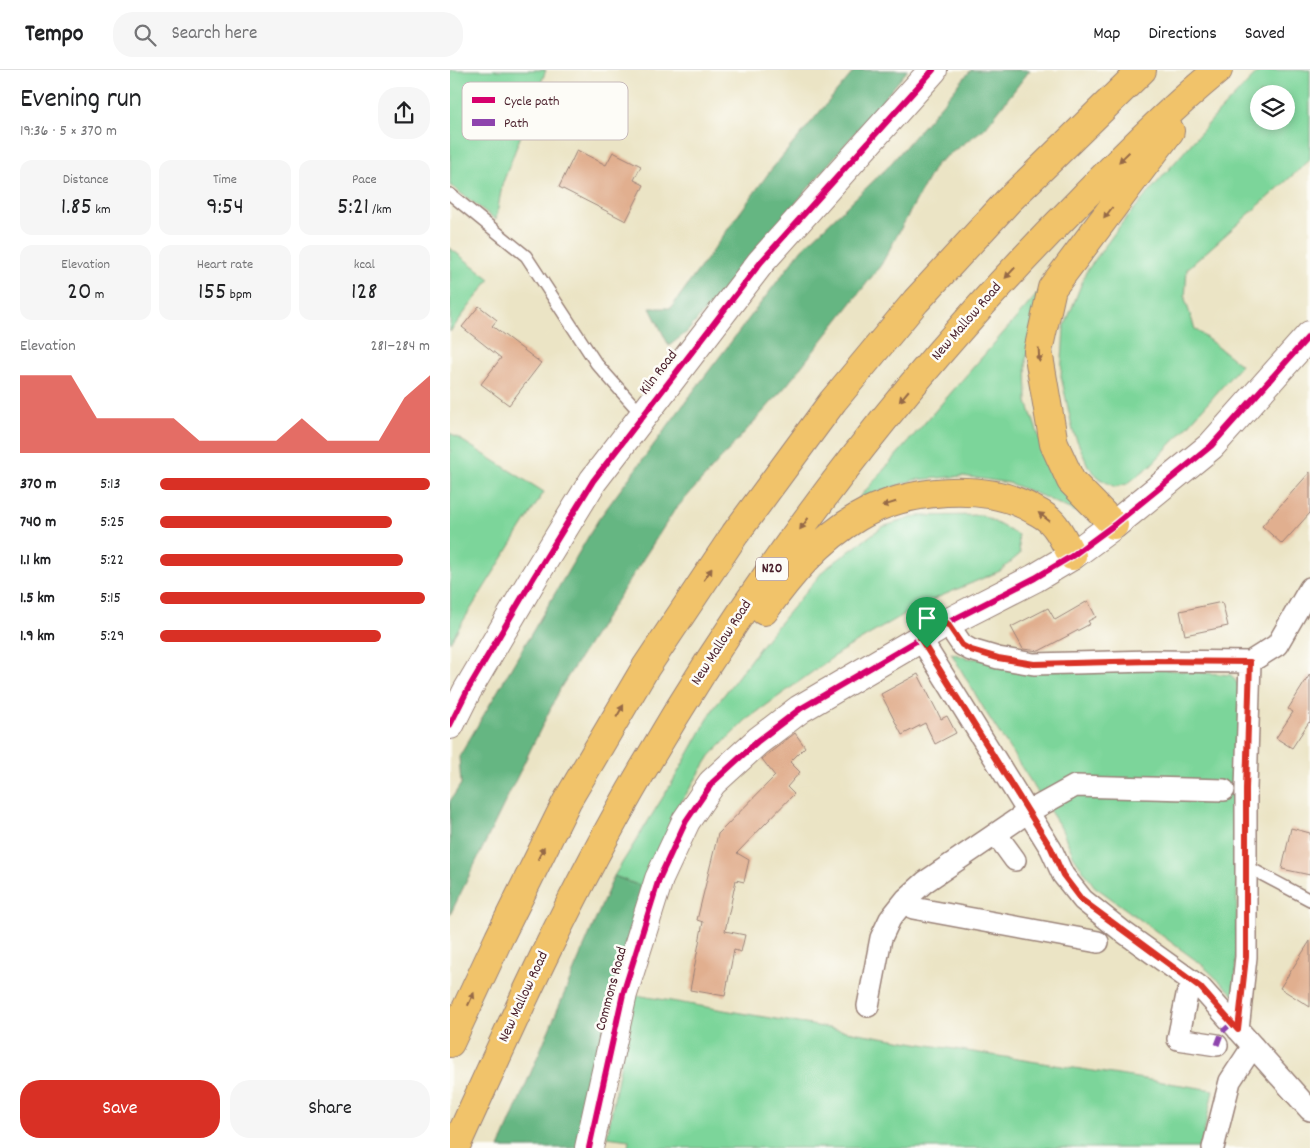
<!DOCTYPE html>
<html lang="en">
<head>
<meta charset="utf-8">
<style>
	body { margin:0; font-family:Dekko,sans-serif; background:#f6f6f6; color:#202124; height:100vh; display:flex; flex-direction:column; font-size:19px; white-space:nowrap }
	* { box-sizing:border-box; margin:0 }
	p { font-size:16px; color:#757577 }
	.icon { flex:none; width:28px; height:28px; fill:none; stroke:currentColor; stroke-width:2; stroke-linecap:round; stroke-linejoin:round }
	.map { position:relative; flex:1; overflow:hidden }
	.drawer { display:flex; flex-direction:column; background:#fff; width:450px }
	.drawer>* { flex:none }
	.tools { position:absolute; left:800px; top:15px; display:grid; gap:10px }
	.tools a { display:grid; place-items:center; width:45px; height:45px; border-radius:50%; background:#fff; box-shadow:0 2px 8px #0003; font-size:25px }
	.pin { position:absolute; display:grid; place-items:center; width:42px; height:42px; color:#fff; margin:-51px -21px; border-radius:50% 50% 50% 0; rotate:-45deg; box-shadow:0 0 5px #0007 }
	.pin .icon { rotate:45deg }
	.round { display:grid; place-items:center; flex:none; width:52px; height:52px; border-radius:20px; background:#f6f6f6 }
	.headline { display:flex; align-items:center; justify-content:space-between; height:85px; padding:0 20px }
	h1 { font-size:28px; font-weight:600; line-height:38px }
	.figures { display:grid; grid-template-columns:repeat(3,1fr); gap:8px; height:85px; padding:5px 20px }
	.figures div { display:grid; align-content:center; border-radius:12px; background:#f6f6f6; text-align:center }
	.figures b { font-size:25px; font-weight:600 }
	.figures small { font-size:14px; font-weight:400 }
	.figures p { font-size:14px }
	.chart { height:140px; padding:10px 20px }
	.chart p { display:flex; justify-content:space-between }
	.chart svg { width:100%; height:90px; margin-top:5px; fill:#d93025; opacity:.7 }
	.button { display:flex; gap:10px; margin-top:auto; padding:10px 20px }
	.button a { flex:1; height:58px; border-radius:20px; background:#d93025; color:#fff; font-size:20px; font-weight:600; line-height:58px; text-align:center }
	.button a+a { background:#f6f6f6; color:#202124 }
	ul { padding:0 20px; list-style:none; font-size:16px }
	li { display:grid; grid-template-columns:80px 60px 1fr; align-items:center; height:38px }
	li i { height:12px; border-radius:6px; background:#d93025 }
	header { display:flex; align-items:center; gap:30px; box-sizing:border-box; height:70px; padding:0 25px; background:#fff; border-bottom:1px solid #e0e0e0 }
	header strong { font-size:24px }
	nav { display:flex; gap:28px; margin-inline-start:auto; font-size:18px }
	.search { width:350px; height:45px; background:#f6f6f6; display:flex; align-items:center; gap:12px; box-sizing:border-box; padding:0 18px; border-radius:20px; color:#757577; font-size:19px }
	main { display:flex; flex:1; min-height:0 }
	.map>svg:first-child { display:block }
	.green { fill:#7cd59a; stroke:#637a62; fill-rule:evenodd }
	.forest { fill:#65b682; stroke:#586a56 }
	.building { fill:#e1af8f }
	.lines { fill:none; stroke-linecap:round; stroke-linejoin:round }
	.service-casing { stroke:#9a8278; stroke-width:14 }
	.minor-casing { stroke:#9a8278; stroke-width:24 }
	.tertiary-casing { stroke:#9a8278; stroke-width:30 }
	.trunk-casing { stroke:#9a8278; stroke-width:30 }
	.service { stroke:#fff; stroke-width:11 }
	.minor { stroke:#fff; stroke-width:21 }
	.tertiary { stroke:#fff; stroke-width:28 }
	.trunk { stroke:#f1c36a; stroke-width:28 }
	.quiet { stroke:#8e44ad; stroke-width:5; stroke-dasharray:10 5; stroke-linecap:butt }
	.cycleway-casing { stroke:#fdfcf7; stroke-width:9 }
	.cycleway { stroke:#d6006c; stroke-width:6 }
	.oneway { fill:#956947 }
	.route-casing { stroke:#fff; stroke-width:10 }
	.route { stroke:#d93025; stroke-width:6 }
	.labels { text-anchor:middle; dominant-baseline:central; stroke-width:5; stroke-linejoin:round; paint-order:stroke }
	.shield { fill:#fdfcf7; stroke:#806168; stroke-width:1 }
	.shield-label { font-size:14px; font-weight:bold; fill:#4a1f2b }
	.street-label { font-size:15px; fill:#4a1f2b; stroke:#fdfcf7 }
	.key { fill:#fdfcf7; stroke:#c7baba; stroke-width:1 }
	.key-label { font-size:14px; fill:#4a1f2b }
</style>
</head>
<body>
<header>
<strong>Tempo</strong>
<div class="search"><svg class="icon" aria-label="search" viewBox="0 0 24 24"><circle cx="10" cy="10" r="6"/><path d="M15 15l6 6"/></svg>Search here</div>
<nav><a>Map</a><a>Directions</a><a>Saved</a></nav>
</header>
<main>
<section class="drawer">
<div class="headline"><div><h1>Evening run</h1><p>19:36 · 5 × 370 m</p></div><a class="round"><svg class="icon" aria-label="share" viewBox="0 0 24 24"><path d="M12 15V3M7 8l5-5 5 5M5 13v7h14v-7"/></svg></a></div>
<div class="figures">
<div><p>Distance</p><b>1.85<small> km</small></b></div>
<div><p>Time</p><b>9:54</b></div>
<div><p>Pace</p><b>5:21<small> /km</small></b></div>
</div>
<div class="figures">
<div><p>Elevation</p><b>20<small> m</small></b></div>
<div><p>Heart rate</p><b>155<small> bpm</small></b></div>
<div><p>kcal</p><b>128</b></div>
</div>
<div class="chart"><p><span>Elevation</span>281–284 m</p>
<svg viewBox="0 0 160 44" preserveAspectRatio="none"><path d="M0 44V6L10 6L20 6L30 27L40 27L50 27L60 27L70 38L80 38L90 38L100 38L110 27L120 38L130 38L140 38L150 17L160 6V44z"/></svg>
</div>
<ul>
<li><b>370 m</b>5:13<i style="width:100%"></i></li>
<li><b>740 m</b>5:25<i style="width:86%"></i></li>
<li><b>1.1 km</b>5:22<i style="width:90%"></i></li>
<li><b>1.5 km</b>5:15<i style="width:98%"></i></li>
<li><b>1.9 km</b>5:29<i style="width:82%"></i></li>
</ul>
<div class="button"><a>Save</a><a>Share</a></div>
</section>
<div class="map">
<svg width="860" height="1078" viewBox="0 0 860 1078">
	<rect width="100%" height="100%" fill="#fdfcf7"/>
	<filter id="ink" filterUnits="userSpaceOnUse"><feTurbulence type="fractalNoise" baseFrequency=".02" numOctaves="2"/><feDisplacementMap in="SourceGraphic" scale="10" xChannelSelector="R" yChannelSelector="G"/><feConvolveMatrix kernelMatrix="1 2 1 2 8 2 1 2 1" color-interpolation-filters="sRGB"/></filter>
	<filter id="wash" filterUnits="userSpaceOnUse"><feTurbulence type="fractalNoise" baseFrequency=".0096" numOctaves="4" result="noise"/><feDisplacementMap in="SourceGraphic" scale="20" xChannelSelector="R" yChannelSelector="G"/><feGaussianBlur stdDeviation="1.12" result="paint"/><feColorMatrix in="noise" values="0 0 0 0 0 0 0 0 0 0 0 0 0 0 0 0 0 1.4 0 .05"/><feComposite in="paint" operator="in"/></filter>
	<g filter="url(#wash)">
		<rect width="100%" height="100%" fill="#ebe4c5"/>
		<path class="green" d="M0 0H96L52 115 46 150 0 115Z
			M810 0H860V90L737 199 735 229 745 259 791 295 737 357 700 396 677 414 665 417 650 409 638 396 623 361 611 306 614 258 636 202 672 153 767 44ZM809 24H836V51H809Z
			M0 178 40 209 0 262Z
			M596 214 576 289 577 332 601 401 634 446 592 426 559 413 513 406 464 410 409 428Z
			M0 363 94 422 0 572Z
			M532 445 568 465 570 484 550 501 470 535 390 582 296 650 260 686 230 734 198 819 164 806 223 711 264 638 317 568 374 500 432 457 467 446Z
			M501 583 518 588 708 599 781 605 791 618 785 926 751 894 644 816 624 787 611 758 537 644Z
			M180 924 466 973 763 1020 751 1078H178L179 1070 157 1067 174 976Z"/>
		<path class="forest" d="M405 0H458L237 262 219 276 200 238H221L320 101Z
			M521 0H580L535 58 486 94 431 195 337 315 224 441 111 617 0 845V731L11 714 9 687 148 450 245 319 352 179 437 98Z
			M164 806 198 819 139 1078H49Z"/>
		<g id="blocks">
			<path class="building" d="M127 80 156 95 163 82 191 96 184 110 194 115 176 151 109 117Z
				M29 236 47 250 42 256 91 293 59 335 31 314 51 288 12 257Z
				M860 402V443L832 474 812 456Z
				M638 531 646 547 638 551 640 554 589 581 573 579 561 557 598 538 605 550Z
				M772 532 778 556 735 565 730 541Z
				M468 604 491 649 497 646 506 663 485 674 475 653 452 665 431 624Z
				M860 604V653L859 652 842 678 826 668 843 642 838 639Z
				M345 663 355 677 340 692 350 702 337 717 344 724 287 783 299 790 294 812 286 810 275 861 295 865 291 882 284 880 275 926 240 920 253 852 247 850 268 764 325 706 312 689Z
				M841 758 860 763V805L832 799Z
				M860 871V937L830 918Z"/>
		</g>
	</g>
	<g filter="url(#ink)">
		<use href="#blocks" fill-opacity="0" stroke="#9a8278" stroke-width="1"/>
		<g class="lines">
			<defs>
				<path id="service" d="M0 124 76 186 146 293 192 345
					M796 796 860 830"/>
				<path id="minor" d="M497 553 512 575 521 580 548 588 584 594 702 591 800 592 827 575 860 518
					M470 568 601 779 613 805 633 830 672 861 750 917 860 1040
					M546 764 565 790
					M456 829 463 838 648 872
					M746 914 737 925 728 969 767 975
					M418 936 431 868 440 849 456 829 475 812 578 742 625 716 774 720
					M788 960 796 887V719L800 592
					M763 1078 780 1011 803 976"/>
				<path id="tertiary" d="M0 655 17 621 84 507 143 411 311 192 483 0
					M139 1078 173 924 209 809 236 751 262 713 308 671 350 639 497 553 585 508 622 486 664 455 761 376 860 265"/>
				<path id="trunk" d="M664 455 621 411 604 374 588 281 602 218 720 61
					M314 541C340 505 369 470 408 447 456 419 536 411 584 440 592 444 600 449 605 456 612 465 617 476 622 486
					M0 973 49 868 117 731 196 597 285 464 383 331 466 231 558 131 692 0
					M5 1078C63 950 121 822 192 701 312 495 459 303 627 134 672 88 718 41 768 0"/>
			</defs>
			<use href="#service" class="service-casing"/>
			<use href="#minor" class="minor-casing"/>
			<use href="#tertiary" class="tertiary-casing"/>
			<use href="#trunk" class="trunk-casing"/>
			<use href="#service" class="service"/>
			<use href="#minor" class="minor"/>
			<use href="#tertiary" class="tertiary"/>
			<use href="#trunk" class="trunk"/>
			<path class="quiet" d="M767 975 772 962 782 953"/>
			<defs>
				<path id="cycleway" d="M0 655 17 621 84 507 143 411 311 192 483 0
					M139 1078 173 924 209 809 236 751 262 713 308 671 350 639 497 553 585 508 622 486 664 455 761 376 860 265"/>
			</defs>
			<use href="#cycleway" class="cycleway-casing"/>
			<use href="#cycleway" class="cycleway"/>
		</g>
		<defs><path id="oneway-solid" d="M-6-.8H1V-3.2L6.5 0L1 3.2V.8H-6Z" transform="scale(1.25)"/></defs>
		<g class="oneway">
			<use href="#oneway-solid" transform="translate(674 87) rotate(136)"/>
			<use href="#oneway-solid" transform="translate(658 143) rotate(127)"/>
			<use href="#oneway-solid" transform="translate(560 203) rotate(133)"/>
			<use href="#oneway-solid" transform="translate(589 285) rotate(87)"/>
			<use href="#oneway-solid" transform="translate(454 326) rotate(130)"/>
			<use href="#oneway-solid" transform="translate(439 434) rotate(162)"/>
			<use href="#oneway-solid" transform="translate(594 447) rotate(-143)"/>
			<use href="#oneway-solid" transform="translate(354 454) rotate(126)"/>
			<use href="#oneway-solid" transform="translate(258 504) rotate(-56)"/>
			<use href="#oneway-solid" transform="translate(170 641) rotate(-60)"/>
			<use href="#oneway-solid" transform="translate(91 783) rotate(-64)"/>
			<use href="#oneway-solid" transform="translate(21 929) rotate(-65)"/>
		</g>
	</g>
	<g class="lines" filter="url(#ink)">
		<defs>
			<path id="route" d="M497 553 512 575 521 580 548 588 584 594 702 591 800 592 796 719V887L788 960 750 917 632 830 613 805 601 778 470 568Z"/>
		</defs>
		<use href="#route" class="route-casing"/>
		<use href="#route" class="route"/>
	</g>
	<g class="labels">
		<rect class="shield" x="306" y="487.5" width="32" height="23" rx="4"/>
		<g class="shield-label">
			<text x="322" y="499">N20</text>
		</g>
		<g class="street-label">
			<text transform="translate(517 252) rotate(-49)">New Mallow Road</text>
			<text transform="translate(209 303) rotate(-52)">Kiln Road</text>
			<text transform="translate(272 573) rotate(-57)">New Mallow Road</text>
			<text transform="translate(162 919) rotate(-75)">Commons Road</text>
			<text transform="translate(74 927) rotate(-65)">New Mallow Road</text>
		</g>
	</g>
	<rect x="12" y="12" width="166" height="58" rx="8" class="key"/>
	<rect x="22" y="27" width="23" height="6" fill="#d6006c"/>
	<rect x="22" y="49" width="23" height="7" fill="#8e44ad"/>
	<g class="key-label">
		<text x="54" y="35">Cycle path</text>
		<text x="54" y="57">Path</text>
	</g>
</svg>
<div class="tools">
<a><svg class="icon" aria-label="layers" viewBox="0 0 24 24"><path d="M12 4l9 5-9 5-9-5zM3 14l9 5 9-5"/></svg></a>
</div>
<div class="pin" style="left:477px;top:578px;background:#1e9e55"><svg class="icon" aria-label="arrive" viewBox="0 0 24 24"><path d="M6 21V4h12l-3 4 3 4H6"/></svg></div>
</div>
</main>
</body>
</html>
